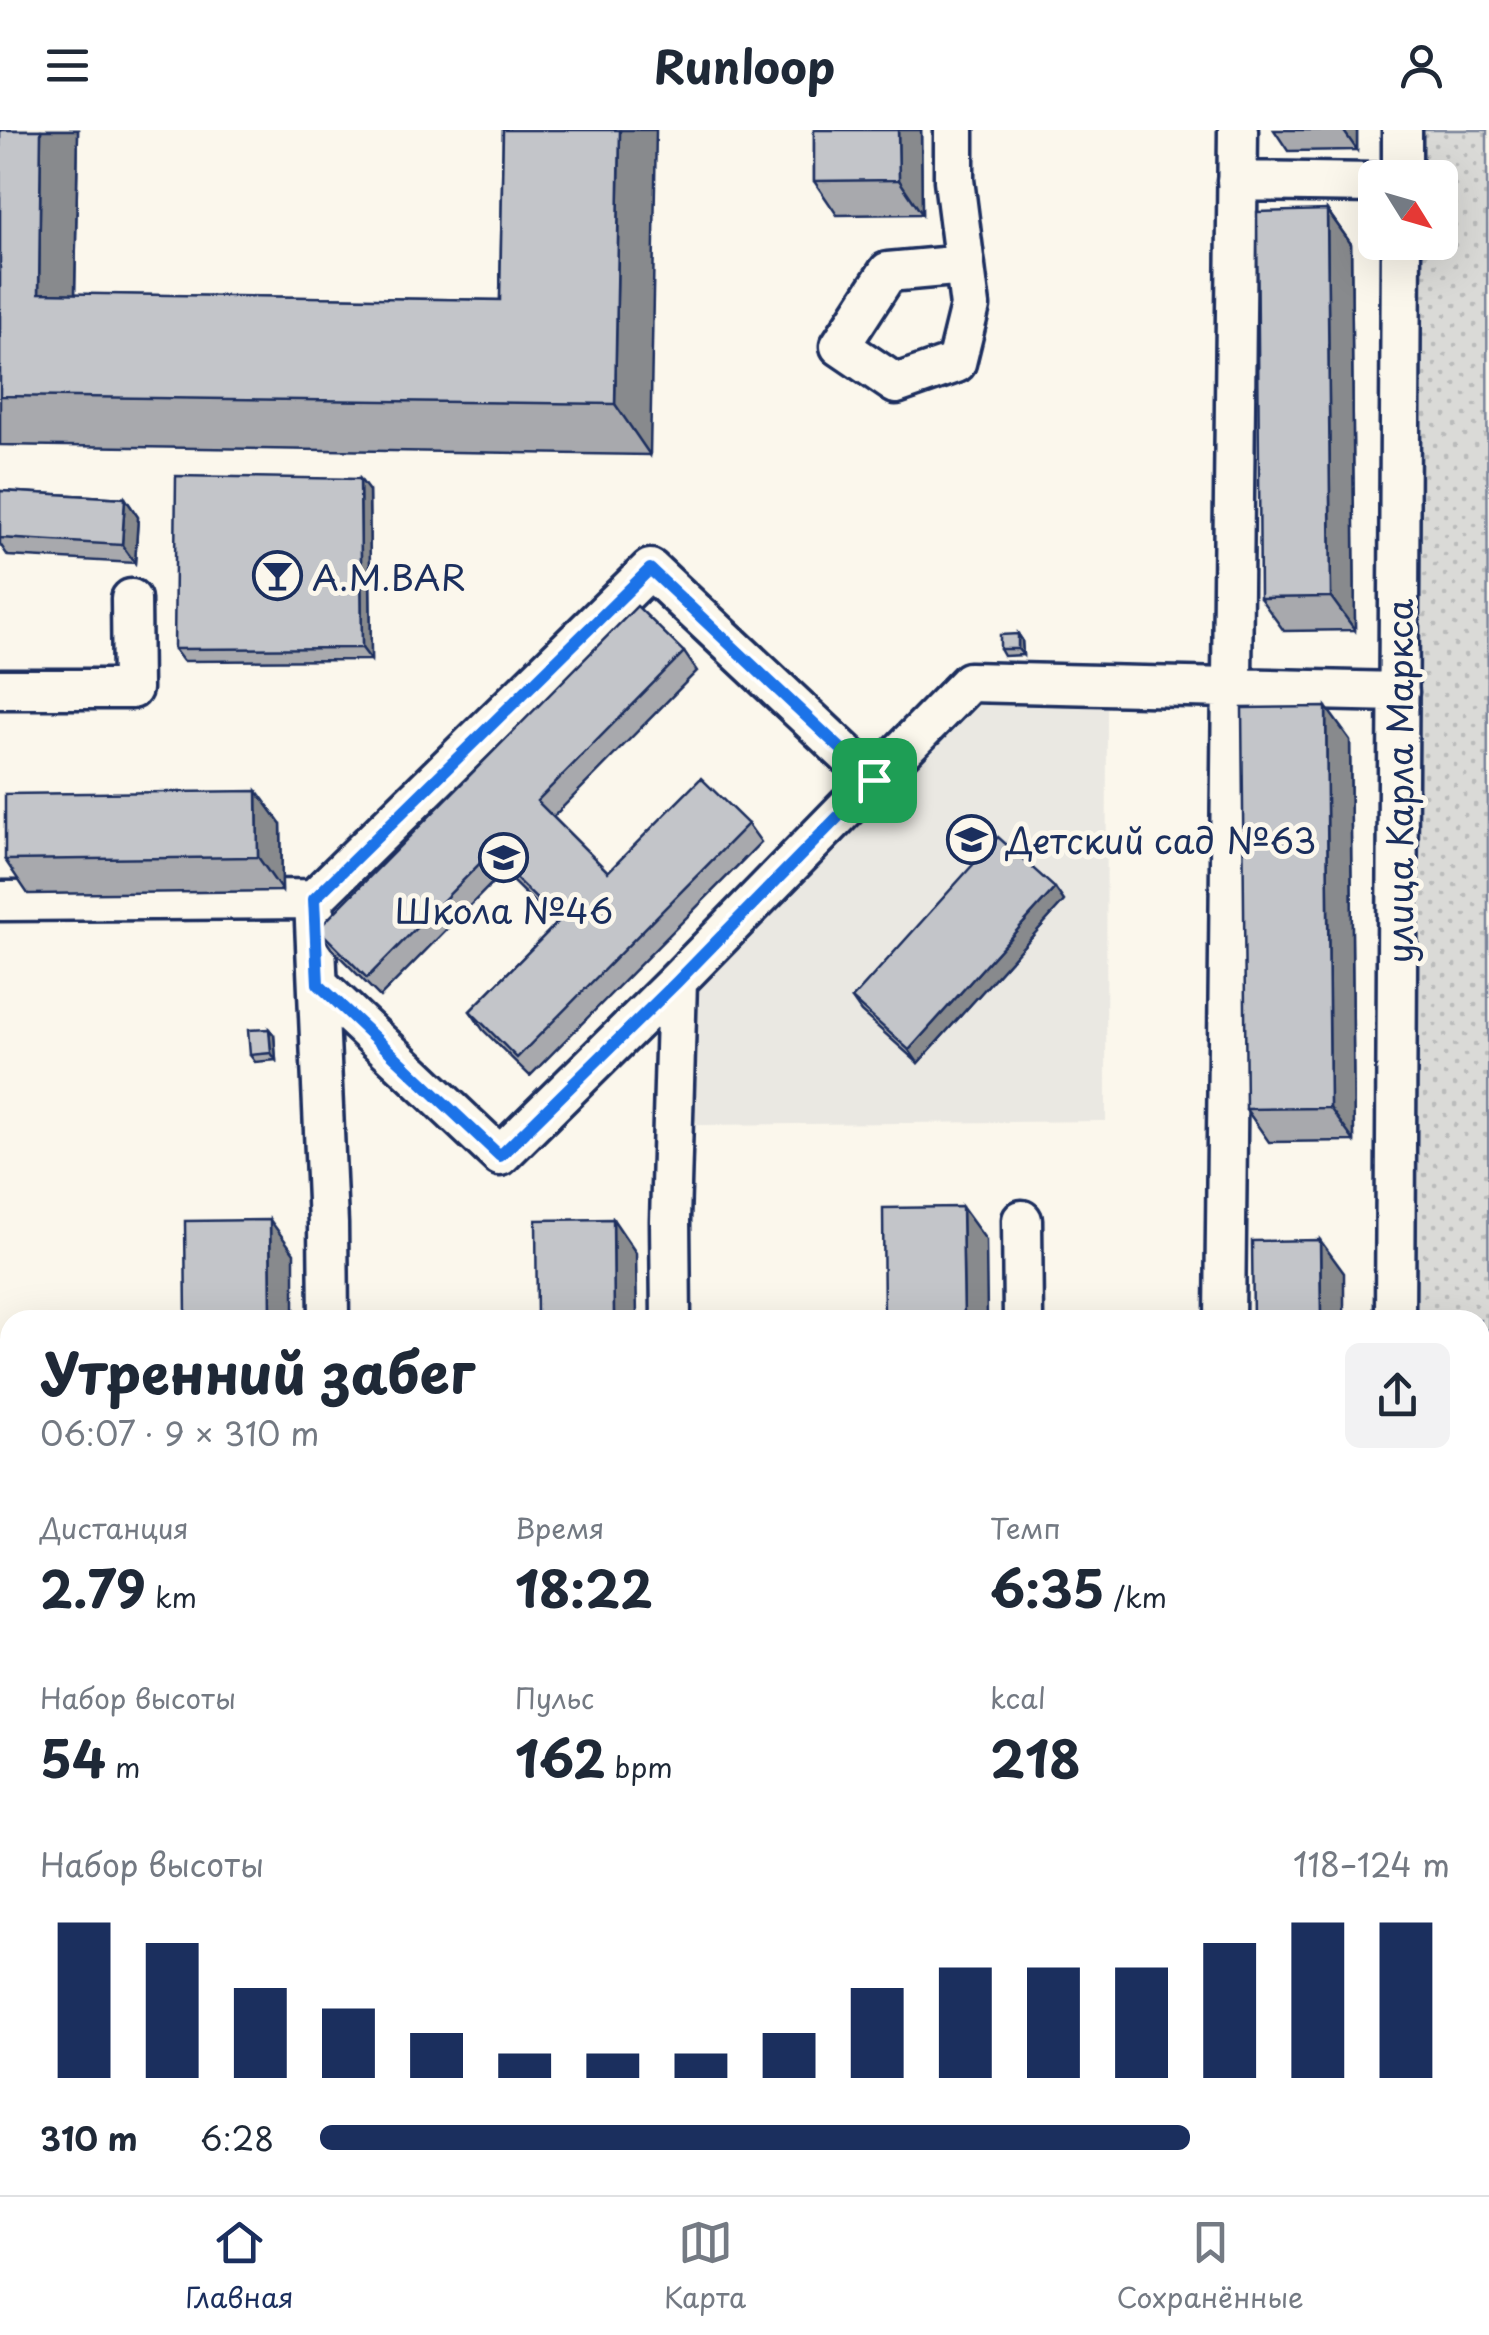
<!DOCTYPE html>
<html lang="ru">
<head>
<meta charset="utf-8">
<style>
	body { margin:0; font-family:"Playpen Sans",sans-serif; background:#f2f2f3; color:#1f2937; height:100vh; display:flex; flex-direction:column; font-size:38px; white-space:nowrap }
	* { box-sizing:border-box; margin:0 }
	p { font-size:32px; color:#747a83 }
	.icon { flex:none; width:55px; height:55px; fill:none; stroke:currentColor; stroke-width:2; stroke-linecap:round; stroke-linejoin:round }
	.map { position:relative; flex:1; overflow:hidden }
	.panel { position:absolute; left:0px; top:1180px; width:1490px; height:885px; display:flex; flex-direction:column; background:#fff; border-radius:30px 30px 0 0; box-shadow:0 10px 40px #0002 }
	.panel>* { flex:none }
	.needle { width:65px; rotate:127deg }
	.controls { position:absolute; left:1358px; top:30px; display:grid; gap:20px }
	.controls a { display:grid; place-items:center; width:100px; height:100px; border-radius:15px; background:#fff; box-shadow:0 10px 40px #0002; font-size:50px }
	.pin { position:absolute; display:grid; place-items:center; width:85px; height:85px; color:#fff; margin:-42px; border-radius:20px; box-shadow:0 5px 15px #0006 }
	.round { display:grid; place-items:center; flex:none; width:105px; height:105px; border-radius:15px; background:#f2f2f3 }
	.head { display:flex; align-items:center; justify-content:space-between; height:170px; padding:0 40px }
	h1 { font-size:55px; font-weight:700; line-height:75px }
	.metrics { display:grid; grid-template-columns:repeat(3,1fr); gap:15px; height:170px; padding:10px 40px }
	.metrics div { display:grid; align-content:center }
	.metrics b { font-size:50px; font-weight:700 }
	.metrics small { font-size:28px; font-weight:400 }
	.metrics p { font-size:28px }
	.chart { height:280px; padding:20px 40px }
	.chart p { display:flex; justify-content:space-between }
	.chart svg { width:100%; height:180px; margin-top:10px; stroke:#1b2f5e; stroke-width:6 }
	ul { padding:0 40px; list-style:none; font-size:32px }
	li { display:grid; grid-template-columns:160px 120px 1fr; align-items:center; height:75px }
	li i { height:25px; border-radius:12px; background:#1b2f5e }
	header { display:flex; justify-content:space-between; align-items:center; height:130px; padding:0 40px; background:#fff; font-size:45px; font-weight:700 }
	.tab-bar { display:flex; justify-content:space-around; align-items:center; height:140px; border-top:2px solid #e0e1e3; background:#fff; font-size:28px; color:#747a83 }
	.tab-bar a { display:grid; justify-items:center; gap:5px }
	.tab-bar .selected { color:#1b2f5e }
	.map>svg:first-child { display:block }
	.built { fill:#eae8e2 }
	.park { fill:url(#park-dots); stroke:#7a849a; stroke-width:2.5 }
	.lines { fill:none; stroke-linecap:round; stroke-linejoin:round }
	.minor-casing { stroke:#1b2f5e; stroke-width:45 }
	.minor { stroke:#fbf7ec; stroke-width:38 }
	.wall { fill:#a8a9ad; stroke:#1b2f5e; stroke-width:2.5 }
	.shaded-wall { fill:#888a8d; stroke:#1b2f5e; stroke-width:2.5 }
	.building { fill:#c3c5c9; stroke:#1b2f5e; stroke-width:2.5 }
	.route-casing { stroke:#fff; stroke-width:20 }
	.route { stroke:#1a73e8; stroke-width:12 }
	.labels { text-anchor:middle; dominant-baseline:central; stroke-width:10; stroke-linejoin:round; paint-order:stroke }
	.poi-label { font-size:35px; fill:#1b2f5e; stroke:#fbf7ec; text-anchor:start }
	.street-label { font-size:35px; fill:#1b2f5e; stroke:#fbf7ec }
</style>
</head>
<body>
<header><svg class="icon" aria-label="menu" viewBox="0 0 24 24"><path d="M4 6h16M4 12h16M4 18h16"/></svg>Runloop<svg class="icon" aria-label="person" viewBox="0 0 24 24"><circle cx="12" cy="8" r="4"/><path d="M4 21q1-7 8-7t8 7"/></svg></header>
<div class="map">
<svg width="1489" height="2065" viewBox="0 0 1489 2065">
	<defs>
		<pattern id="park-dots" width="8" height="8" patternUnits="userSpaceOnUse" patternTransform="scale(2.5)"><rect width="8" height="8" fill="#dadad7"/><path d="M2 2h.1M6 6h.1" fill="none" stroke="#babbbb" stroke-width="1.8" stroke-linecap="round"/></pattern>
	</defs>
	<rect width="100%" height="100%" fill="#fbf7ec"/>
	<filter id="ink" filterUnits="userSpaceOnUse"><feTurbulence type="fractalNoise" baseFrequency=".01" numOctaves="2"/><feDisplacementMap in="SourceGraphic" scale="20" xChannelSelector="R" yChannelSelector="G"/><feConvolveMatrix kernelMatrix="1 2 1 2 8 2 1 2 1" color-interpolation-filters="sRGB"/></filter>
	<g filter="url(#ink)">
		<path class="built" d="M976 563H1107L1106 991 698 995 691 982 697 856Z
			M0 1671H10V2055H957V2065H0Z"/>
		<path class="park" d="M1412 0H1487L1489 1586H1480V1190H1415L1412 113 1440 112V48L1412 47Z
			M0 1686H10V2055H98V2065H0Z
			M654 2055H809V2065H654Z
			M885 2055H941V2065H885Z"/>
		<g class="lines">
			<defs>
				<path id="minor" d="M954 0V50L970 176 956 233 896 254 840 216 888 142 965 135
					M1402 48V0
					M1237 51 1375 53
					M0 559H132L131 469
					M314 769 328 1094 329 1190
					M0 771 314 769 650 439 874 650
					M318 854 500 1026 677 851
					M1022 1090 1023 1190
					M671 1190 670 1091 677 851 969 552 1399 562
					M1225 1190 1238 0
					M1395 1190 1401 112
					M1480 1631 1489 1630
					M0 1644H10
					M531 2055 532 2065
					M1253 2055V2065
					M9 2065 10 2016
					M1069 2065V2055"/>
			</defs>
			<use href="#minor" class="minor-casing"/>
			<use href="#minor" class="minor"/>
		</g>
		<path class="wall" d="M0 0H78L75 164 500 170 503 0 650 325 0 315Z
			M814 0H921L922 84 837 85 814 51Z
			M1274 0H1357V20L1288 21Z
			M1327 80 1351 114 1355 500 1284 501 1260 468Z
			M0 361 125 368 138 387 135 433 8 426 0 414Z
			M369 361 371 530 183 531 174 519Z
			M1018 504 1022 510 1023 525 1004 526 1000 519Z
			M684 522 697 541 553 687 608 742 748 694 761 712 530 946 483 900 470 881 556 794 503 742 380 867 331 818 318 799Z
			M1350 610 1354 1011 1269 1012 1246 979Z
			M281 694 282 761 28 764 5 730Z
			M1064 771 918 933 861 882 852 869Z
			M269 899 274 905 276 930 255 932 250 925Z"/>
		<path class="shaded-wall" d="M41 0H78L74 213 39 163Z
			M620 0H656L650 325 615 274Z
			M898 0H921L922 84 899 50Z
			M1343 0H1357V20Z
			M1327 80 1351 114 1355 500 1331 467Z
			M360 349 369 361 371 530 362 518Z
			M125 368 138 387 135 433 122 415Z
			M1018 504 1022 510 1023 525 1018 519Z
			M1326 577 1350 610 1354 1011 1330 978Z
			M257 661 281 694 282 761 258 727Z
			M1055 758 1064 771 918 933 909 920Z
			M269 899 274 905 276 930 271 923Z
			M962 1077 986 1110 987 1190H964Z
			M613 1089 636 1123 637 1190H614Z
			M270 1090 294 1123V1190H271Z
			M1320 1110 1344 1143V1190H1321Z
			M153 2055H166V2065H153Z
			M483 2055H496V2065H483Z
			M649 2055H654V2065H649Z
			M881 2055H885V2065H881Z
			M1022 2055H1026V2065H1022Z"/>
		<path class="building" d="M0 0H41L39 163 500 170 503 0H620L615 274 0 266Z
			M814 0H898L899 50 814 51Z
			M1327 80 1331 467 1260 468 1257 82Z
			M176 346 360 349 362 518 174 519Z
			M0 361 125 368 122 415 0 408Z
			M637 476 684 522 537 671 608 742 701 648 748 694 517 928 470 881 559 791 490 723 367 848 318 799Z
			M1018 504V519H1000V505Z
			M1326 577 1330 978 1246 979 1242 578Z
			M257 661 258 727 5 730V664Z
			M998 707 1055 758 909 920 852 869Z
			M269 899 271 923 250 925 248 900Z
			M962 1077 964 1190H884L883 1078Z
			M613 1089 614 1190H537L536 1090Z
			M270 1090 271 1190H186L185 1091Z
			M1320 1110 1321 1190H1253L1252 1111Z
			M85 2055H153V2065H86Z
			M360 2055H483V2065H360Z
			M570 2055H649V2065H570Z
			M804 2055H881V2065H804Z
			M952 2055H1022V2065H953Z"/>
	</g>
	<g class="lines" filter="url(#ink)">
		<defs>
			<path id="route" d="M650 439 874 650 677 852 500 1026 318 854 314 769Z"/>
		</defs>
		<use href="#route" class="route-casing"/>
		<use href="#route" class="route"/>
	</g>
	<defs>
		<symbol id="bar-ring" viewBox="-11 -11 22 22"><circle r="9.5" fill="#fbf7ec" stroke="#1b2f5e" stroke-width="1.5"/><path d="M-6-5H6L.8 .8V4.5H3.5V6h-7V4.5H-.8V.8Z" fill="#1b2f5e"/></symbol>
		<symbol id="school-ring" viewBox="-11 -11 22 22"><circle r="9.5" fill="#fbf7ec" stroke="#1b2f5e" stroke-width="1.5"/><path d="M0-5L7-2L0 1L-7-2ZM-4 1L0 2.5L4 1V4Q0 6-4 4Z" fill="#1b2f5e"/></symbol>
	</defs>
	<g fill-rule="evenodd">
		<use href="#bar-ring" x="250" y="418" width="55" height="55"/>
		<use href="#school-ring" x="944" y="682" width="55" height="55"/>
		<use href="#school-ring" x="476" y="700" width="55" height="55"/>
	</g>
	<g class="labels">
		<g class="poi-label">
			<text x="312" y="446">А.М.BAR</text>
			<text x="1006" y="709">Детский сад №63</text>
			<text x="504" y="779" text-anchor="middle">Школа №46</text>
		</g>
		<g class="street-label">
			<text transform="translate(1398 651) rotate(-90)">улица Карла Маркса</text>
		</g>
	</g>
</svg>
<div class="controls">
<a><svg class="needle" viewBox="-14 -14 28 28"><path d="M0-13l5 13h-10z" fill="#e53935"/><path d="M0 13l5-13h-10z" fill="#747a83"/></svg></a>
</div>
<div class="pin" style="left:874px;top:650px;background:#1e9e55"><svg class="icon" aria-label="arrive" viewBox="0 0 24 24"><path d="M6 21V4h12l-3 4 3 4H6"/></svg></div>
<section class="panel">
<div class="head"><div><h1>Утренний забег</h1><p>06:07 · 9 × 310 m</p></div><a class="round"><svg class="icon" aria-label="share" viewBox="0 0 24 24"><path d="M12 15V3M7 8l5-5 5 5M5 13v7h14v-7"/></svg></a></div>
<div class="metrics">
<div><p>Дистанция</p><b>2.79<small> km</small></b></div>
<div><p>Время</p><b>18:22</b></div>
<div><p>Темп</p><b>6:35<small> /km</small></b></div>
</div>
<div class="metrics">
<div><p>Набор высоты</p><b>54<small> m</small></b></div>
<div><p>Пульс</p><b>162<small> bpm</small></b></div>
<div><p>kcal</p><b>218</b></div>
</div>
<div class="chart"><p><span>Набор высоты</span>118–124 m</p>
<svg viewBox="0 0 160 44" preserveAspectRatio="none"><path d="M5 44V6M15 44V11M25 44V22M35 44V27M45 44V33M55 44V38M65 44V38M75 44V38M85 44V33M95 44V22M105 44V17M115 44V17M125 44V17M135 44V11M145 44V6M155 44V6"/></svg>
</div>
<ul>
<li><b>310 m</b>6:28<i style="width:77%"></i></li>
</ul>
</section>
</div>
<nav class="tab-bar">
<a class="selected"><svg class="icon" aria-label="home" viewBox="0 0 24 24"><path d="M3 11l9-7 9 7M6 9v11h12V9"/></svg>Главная</a>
<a><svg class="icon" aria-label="map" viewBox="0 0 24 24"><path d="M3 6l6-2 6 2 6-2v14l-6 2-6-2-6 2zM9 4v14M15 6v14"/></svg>Карта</a>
<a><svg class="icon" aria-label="saved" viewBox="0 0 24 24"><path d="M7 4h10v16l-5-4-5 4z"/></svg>Сохранённые</a>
</nav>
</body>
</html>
